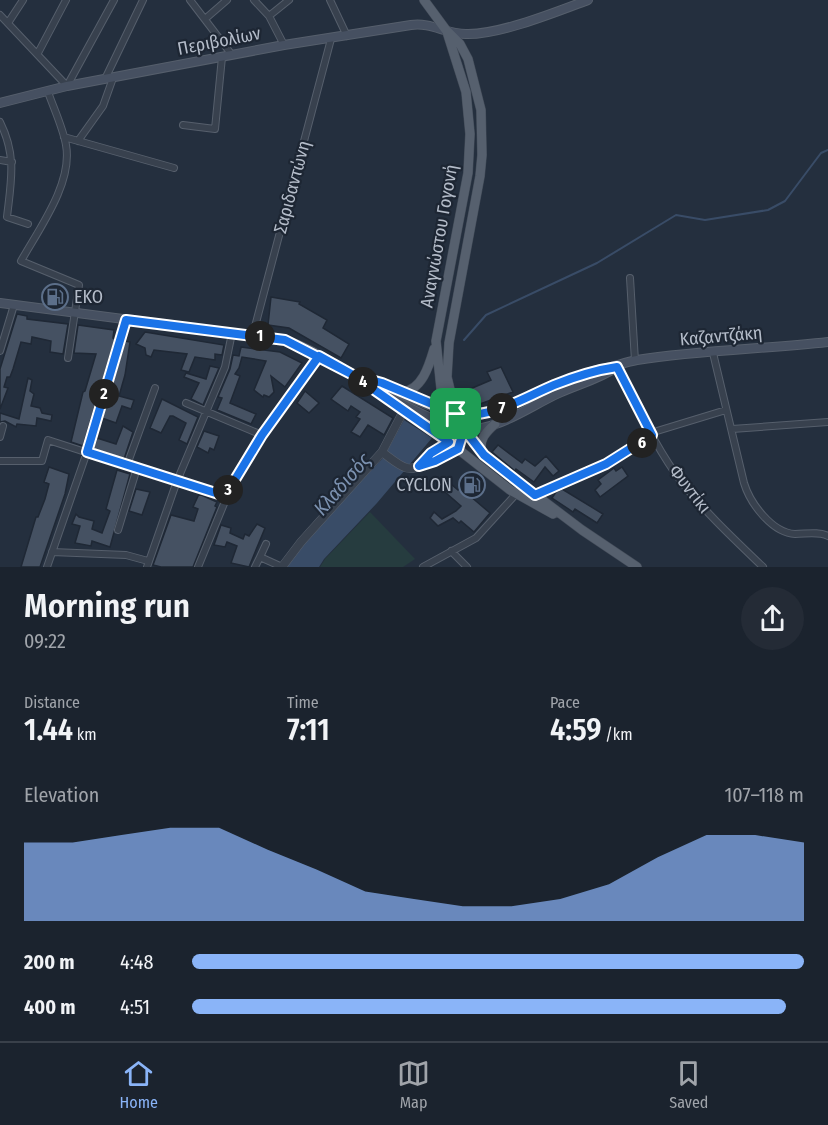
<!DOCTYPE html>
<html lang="en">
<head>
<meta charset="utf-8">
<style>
	body { margin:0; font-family:"Fira Sans Condensed",sans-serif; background:#242b36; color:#f1f3f6; height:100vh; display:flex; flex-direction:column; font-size:22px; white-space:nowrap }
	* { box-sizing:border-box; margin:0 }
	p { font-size:20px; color:#a0a4aa }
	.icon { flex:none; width:33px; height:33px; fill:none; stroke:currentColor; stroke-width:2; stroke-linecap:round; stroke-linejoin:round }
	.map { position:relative; height:567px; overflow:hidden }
	.details { display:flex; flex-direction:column; background:#1b232e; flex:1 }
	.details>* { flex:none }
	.pin { position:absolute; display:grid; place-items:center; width:51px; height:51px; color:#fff; margin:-26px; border-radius:12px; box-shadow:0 3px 9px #0006 }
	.km { position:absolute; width:30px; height:30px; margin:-15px; border-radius:50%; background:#222; color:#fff; font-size:16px; line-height:30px; text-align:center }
	.round { display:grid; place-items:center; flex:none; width:63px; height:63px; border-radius:32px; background:#242b36 }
	.summary { display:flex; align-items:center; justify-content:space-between; height:102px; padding:0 24px }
	h1 { font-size:33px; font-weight:600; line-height:45px }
	.figures { display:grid; grid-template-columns:repeat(3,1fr); gap:9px; height:102px; padding:6px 24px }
	.figures div { display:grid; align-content:center }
	.figures b { font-size:30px; font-weight:600 }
	.figures small { font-size:16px; font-weight:400 }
	.figures p { font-size:16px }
	.chart { height:168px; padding:12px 24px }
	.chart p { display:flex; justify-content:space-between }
	.chart svg { width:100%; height:108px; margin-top:6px; fill:#8ab4f8; opacity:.7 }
	ul { padding:0 24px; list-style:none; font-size:20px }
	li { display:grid; grid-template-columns:96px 72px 1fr; align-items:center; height:45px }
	li i { height:15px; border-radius:8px; background:#8ab4f8 }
	.tab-bar { display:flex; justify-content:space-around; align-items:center; height:84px; border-top:2px solid #39404a; background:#1b232e; font-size:16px; color:#a0a4aa }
	.tab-bar a { display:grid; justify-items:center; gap:3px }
	.tab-bar .selected { color:#8ab4f8 }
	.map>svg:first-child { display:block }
	.green { fill:#263c3f }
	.water { fill:#394c67 }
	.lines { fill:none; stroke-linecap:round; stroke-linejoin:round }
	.stream { stroke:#394c67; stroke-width:2 }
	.building { fill:#455162; stroke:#1f2835; stroke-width:1.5 }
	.minor-casing { stroke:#565f6c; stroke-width:8 }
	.tertiary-casing { stroke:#565f6c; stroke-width:9 }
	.secondary-casing { stroke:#565f6c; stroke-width:10 }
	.primary-casing { stroke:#414a57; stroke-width:10 }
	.minor { stroke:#38414e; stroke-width:6 }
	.tertiary { stroke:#38414e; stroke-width:8 }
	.secondary { stroke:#465061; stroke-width:8 }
	.primary { stroke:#56606e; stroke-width:9 }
	.route-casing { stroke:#fff; stroke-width:12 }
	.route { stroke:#1a73e8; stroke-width:8 }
	.labels { text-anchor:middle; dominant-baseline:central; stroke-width:4.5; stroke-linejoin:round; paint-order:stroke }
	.street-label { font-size:18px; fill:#b4bcc9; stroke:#1d2633 }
	.poi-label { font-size:18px; fill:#b4bcc9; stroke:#1d2633; text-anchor:start }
	.water-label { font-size:20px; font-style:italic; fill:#7c92b1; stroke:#1d2633 }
</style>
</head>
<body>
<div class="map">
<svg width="828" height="567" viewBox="0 0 828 567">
	<rect width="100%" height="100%" fill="#242f3e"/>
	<path class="green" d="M370 512 415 559 403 567H320L325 559Z"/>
	<path class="water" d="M404 420 432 438 377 503 324 559 319 567H287L300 546 384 457Z"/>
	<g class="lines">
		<path class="stream" d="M464 340 486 315 597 263 676 215 705 220 768 210 785 201 821 153 828 150"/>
	</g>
	<path class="building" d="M271 297 300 302 299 304 327 320 323 328 349 344 341 358 289 328 268 325Z
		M17 314 27 316V319L68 324 63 354 50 352 51 341 32 337 31 344 21 342 13 369 10 377H7L4 387 8 388 0 409V369Z
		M78 325 114 330 113 338 115 339 83 446 71 442 83 392 85 391 96 354 74 353Z
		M145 332 224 345 222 355 215 354V360L195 357 189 372 181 370 187 354 154 350 151 357 146 355 145 348 136 344Z
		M125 341 130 342 125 375 119 396 134 400 131 409 122 406 116 423 102 418Z
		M241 347 280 352 302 363 285 387 271 376 274 392 269 397 264 395 263 397 254 390 266 361 242 357 239 368 235 374 240 376 230 403 256 414 251 424 217 410 222 398 218 397 230 369 233 355 239 356Z
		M210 366 219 368 203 405 191 399 199 383 184 377 186 373 206 379Z
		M501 367 513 392 469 408 463 392 491 380 487 372Z
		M28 378 32 380 30 391 34 394 31 406 40 408 42 413 52 415 51 421 37 418 36 426 17 424 16 427 5 421 0 422V413L19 419Z
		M342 386 393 418 384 435 368 425 360 437 351 432 360 419 356 417 360 412 351 406 348 411 331 399Z
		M305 391 319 403 309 413 297 403Z
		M162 399 198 417 187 444 179 440 186 423 173 416H170L161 433 150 428Z
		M123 426 133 432 124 459 93 449 97 438 116 444Z
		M204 431 219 436 214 450 210 448 208 453 197 447Z
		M498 445 522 463 525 459 535 466 546 456 559 471 553 476 545 467 534 482 516 469 515 471 492 452Z
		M49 467 69 474 65 494 40 567H21L36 517H38L45 499 49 484 44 482Z
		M622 467 628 476 600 497 595 490 601 484 598 480 614 468 616 471Z
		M117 470 130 474 110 547 92 541 91 546 75 543 80 526 72 524 76 514 79 517 94 521 92 529 102 533 110 511 106 509Z
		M468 478 477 487 470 496 490 513 474 532 461 521 459 523 453 518 438 526 430 518 434 512 442 519 456 511 461 506 445 492 452 485 458 490Z
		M136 489 150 492 142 515 129 511Z
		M562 489 603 514 597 523 575 509 573 512 552 498 556 492Z
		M199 494 217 502 215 506 217 507 193 567H161L153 565 171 515 194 521 198 509 193 507Z
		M257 524 265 528 249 567 231 563 237 546 227 542 225 547 214 545 221 525 231 528 230 533 243 539 245 534 249 536Z"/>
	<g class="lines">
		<defs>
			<path id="minor" d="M190 0 232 55
				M254 0 269 16 284 45
				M330 0 347 36
				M0 15 67 86 114 0
				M269 16 289 0
				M205 19 227 0
				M8 23 23 0
				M38 53 66 0
				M105 79 143 0
				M48 92C54 109 63 128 66 145 73 183 39 229 21 261L79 285 68 358
				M0 122C17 156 11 181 7 217L28 224
				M183 125 215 129 222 57
				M64 137 174 168
				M78 141 103 106 113 78
				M0 160 12 162
				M630 278 635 361
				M253 334 331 39
				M0 351 14 305
				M713 353 744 483C750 503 772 533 795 534 806 534 818 531 828 536
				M617 367C637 406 656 449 683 484 707 514 735 540 763 567
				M186 403 262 435
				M732 429 828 422
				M0 437 3 426
				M0 461H42L48 440 225 497
				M127 465 155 388
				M534 496 606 464 642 443 657 431 726 410
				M118 530 137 468
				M451 551 467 567
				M52 552 126 555 148 561
				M260 557 266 544
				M47 567 87 452 126 320
				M147 567 177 481 225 367 232 333
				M198 567 235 477 262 435 319 356
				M255 567 260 557 282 567
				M423 567 476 538 516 494"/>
			<path id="tertiary" d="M382 452C389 457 399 466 407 468 419 471 447 454 458 449L464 429
				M420 465 453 439
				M282 567 301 542 382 452 404 410"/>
			<path id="secondary" d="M0 103 67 86 284 45 411 25C431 22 446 34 466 34 499 35 556 12 588 0
				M0 303 285 340C318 351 347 373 377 391 395 401 446 428 465 429 498 431 530 406 559 393 579 384 599 379 617 367
				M362 377C394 387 438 415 469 415 508 415 560 378 602 369 614 367 625 362 637 360 700 350 765 349 828 342"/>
			<path id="primary" d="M424 0 446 30 460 44 468 59 481 110 482 155 480 176 449 343 447 377 456 414 473 443 496 465 582 530 637 567
				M447 32 466 92 470 134 468 173 436 341 442 398 458 449
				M378 391 449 442 510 490 553 514
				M402 392C422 390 429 366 434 349
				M482 453C478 440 486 432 495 424"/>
		</defs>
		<use href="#minor" class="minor-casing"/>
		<use href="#tertiary" class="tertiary-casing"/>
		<use href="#secondary" class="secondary-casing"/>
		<use href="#primary" class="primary-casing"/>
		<use href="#minor" class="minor"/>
		<use href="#tertiary" class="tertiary"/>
		<use href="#secondary" class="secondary"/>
		<use href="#primary" class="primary"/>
	</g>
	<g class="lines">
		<defs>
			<path id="route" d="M456 414 382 383 353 375 285 340 126 320 87 452 225 496 262 435 319 356 353 375 449 442 431 453 419 466 435 461 458 449 464 429 484 455 535 495 606 464 652 435 617 367C596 370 574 377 554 385 523 398 492 419 456 414"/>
		</defs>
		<use href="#route" class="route-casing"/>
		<use href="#route" class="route"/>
	</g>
	<defs>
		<symbol id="fuel-ring" viewBox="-11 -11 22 22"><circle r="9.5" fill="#1d2633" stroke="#5c6f8a" stroke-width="1.5"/><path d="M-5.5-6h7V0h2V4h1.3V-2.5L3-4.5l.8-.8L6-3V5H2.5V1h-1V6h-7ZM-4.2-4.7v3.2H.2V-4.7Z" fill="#5c6f8a"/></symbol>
	</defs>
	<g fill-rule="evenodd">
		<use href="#fuel-ring" x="40" y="282" width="30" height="30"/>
		<use href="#fuel-ring" x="457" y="470" width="30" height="30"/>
	</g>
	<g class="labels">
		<g class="street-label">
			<text transform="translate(219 41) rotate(-11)">Περιβολίων</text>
			<text transform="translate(292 187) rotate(-75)">Σαριδαντώνη</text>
			<text transform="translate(439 236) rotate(-80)">Αναγνώστου Γογονή</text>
			<text transform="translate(721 336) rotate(-5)">Καζαντζάκη</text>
			<text transform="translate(690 489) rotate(52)">Φυντίκι</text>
		</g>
		<g class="poi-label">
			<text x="74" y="297">EKO</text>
			<text x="452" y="485" text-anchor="end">CYCLON</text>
		</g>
		<g class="water-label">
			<text transform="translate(342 484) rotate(-49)">Κλαδισός</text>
		</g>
	</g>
</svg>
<div class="pin" style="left:456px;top:414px;background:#1e9e55"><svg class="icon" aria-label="arrive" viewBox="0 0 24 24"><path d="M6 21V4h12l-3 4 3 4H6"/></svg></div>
<b class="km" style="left:260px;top:336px">1</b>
<b class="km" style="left:104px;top:394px">2</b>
<b class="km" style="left:228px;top:490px">3</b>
<b class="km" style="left:363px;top:382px">4</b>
<b class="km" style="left:642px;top:443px">6</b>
<b class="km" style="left:502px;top:408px">7</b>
</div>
<section class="details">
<div class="summary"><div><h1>Morning run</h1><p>09:22</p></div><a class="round"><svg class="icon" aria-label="share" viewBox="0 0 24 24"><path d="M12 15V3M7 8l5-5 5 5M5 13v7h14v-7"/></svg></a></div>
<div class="figures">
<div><p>Distance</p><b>1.44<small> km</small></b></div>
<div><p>Time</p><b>7:11</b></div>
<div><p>Pace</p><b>4:59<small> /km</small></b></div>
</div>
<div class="chart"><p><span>Elevation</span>107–118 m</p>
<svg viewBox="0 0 160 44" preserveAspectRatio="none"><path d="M0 44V12L10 12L20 9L30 6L40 6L50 15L60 23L70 32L80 35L90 38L100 38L110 35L120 29L130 18L140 9L150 9L160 12V44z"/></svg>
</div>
<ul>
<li><b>200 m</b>4:48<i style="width:100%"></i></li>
<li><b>400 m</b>4:51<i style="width:97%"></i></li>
</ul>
</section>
<nav class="tab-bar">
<a class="selected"><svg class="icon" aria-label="home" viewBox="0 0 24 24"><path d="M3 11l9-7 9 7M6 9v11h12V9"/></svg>Home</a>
<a><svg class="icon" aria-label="map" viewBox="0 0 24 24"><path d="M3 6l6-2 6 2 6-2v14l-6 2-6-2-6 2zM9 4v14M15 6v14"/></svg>Map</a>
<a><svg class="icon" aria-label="saved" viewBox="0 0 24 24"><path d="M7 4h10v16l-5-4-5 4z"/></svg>Saved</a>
</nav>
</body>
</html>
